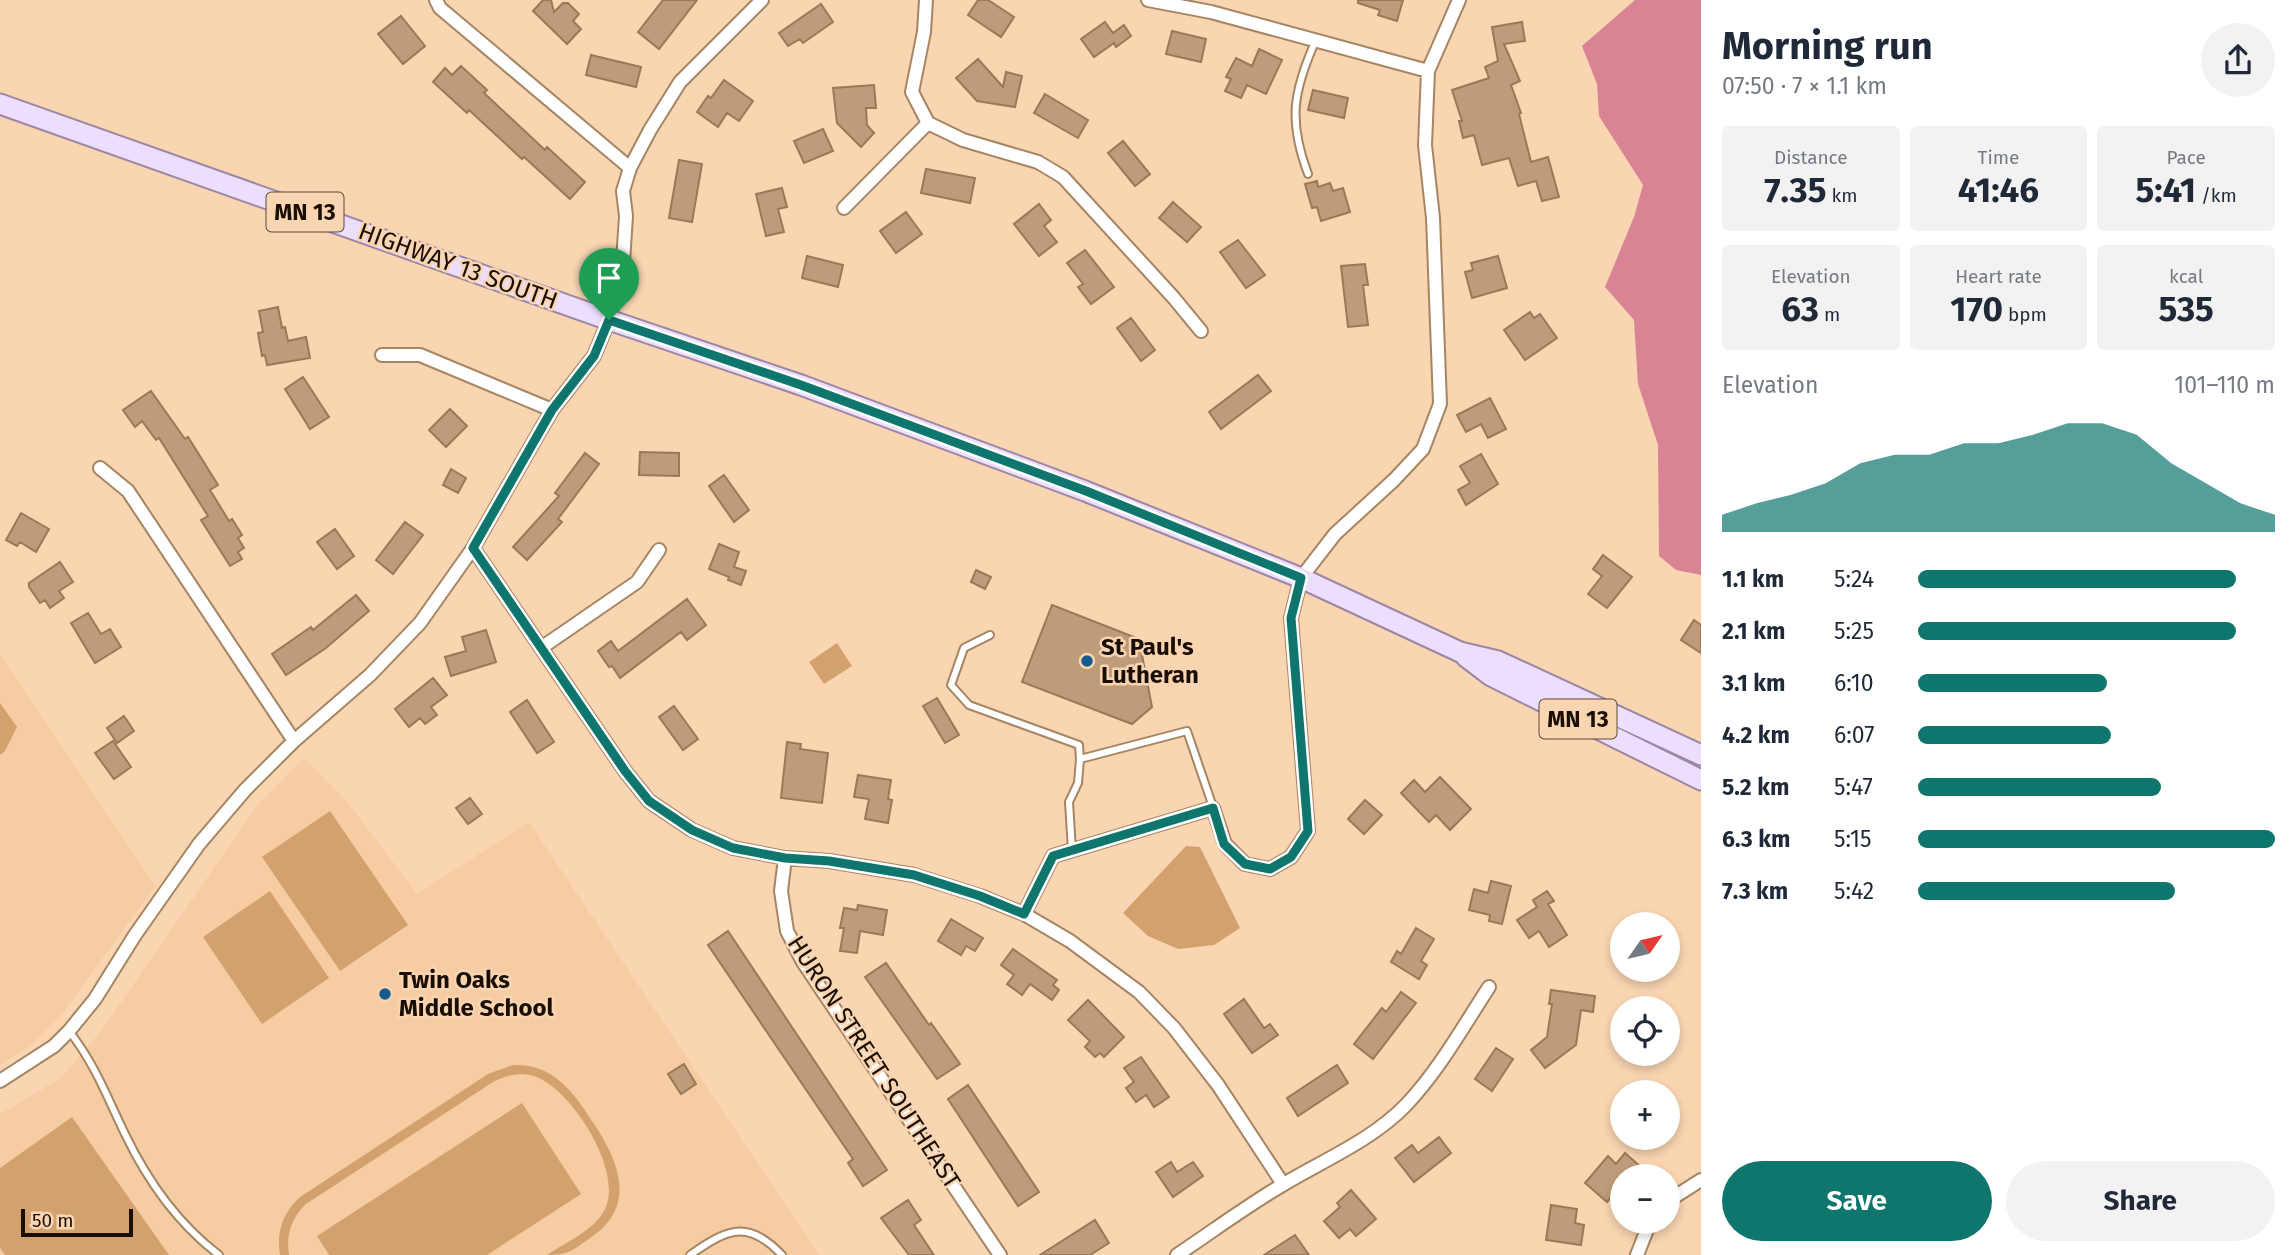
<!DOCTYPE html>
<html lang="en">
<head>
<meta charset="utf-8">
<style>
	body { margin:0; font-family:"Fira Sans",sans-serif; background:#f2f2f3; color:#1f2937; height:100vh; display:flex; flex-direction:column; font-size:26px; white-space:nowrap }
	* { box-sizing:border-box; margin:0 }
	p { font-size:23px; color:#747a83 }
	.icon { flex:none; width:38px; height:38px; fill:none; stroke:currentColor; stroke-width:2; stroke-linecap:round; stroke-linejoin:round }
	.map { position:relative; flex:1; overflow:hidden }
	.sheet { display:flex; flex-direction:column; background:#fff; width:595px }
	.sheet>* { flex:none }
	.needle { width:46px; rotate:56deg }
	.fabs { position:absolute; left:1610px; top:912px; display:grid; gap:14px }
	.fabs a { display:grid; place-items:center; width:70px; height:70px; border-radius:50%; background:#fff; box-shadow:0 4px 10px #0003; font-size:35px }
	.scale { position:absolute; left:21px; bottom:18px; width:112px; box-sizing:border-box; padding-left:7px; border:4px solid #1a0d02; border-top:0; font-size:19px; line-height:24px; white-space:nowrap; color:#1a0d02; -webkit-text-stroke:5px #f9d5b1; paint-order:stroke }
	.pin { position:absolute; display:grid; place-items:center; width:60px; height:60px; color:#fff; margin:-72px -30px; border-radius:50% 50% 50% 0; rotate:-45deg; box-shadow:0 0 7px #0007 }
	.pin .icon { rotate:45deg }
	.round { display:grid; place-items:center; flex:none; width:74px; height:74px; border-radius:37px; background:#f2f2f3 }
	.summary { display:flex; align-items:center; justify-content:space-between; height:119px; padding:0 21px }
	h1 { font-size:38px; font-weight:700; line-height:52px }
	.figures { display:grid; grid-template-columns:repeat(3,1fr); gap:10px; height:119px; padding:7px 21px }
	.figures div { display:grid; align-content:center; border-radius:7px; background:#f2f2f3; text-align:center }
	.figures b { font-size:35px; font-weight:700 }
	.figures small { font-size:19px; font-weight:400 }
	.figures p { font-size:19px }
	.chart { height:196px; padding:14px 21px }
	.chart p { display:flex; justify-content:space-between }
	.chart svg { width:100%; height:126px; margin-top:7px; fill:#0f766e; opacity:.7 }
	.button { display:flex; gap:14px; margin-top:auto; padding:14px 21px }
	.button a { flex:1; height:80px; border-radius:42px; background:#0f766e; color:#fff; font-size:28px; font-weight:700; line-height:80px; text-align:center }
	.button a+a { background:#f2f2f3; color:#1f2937 }
	ul { padding:0 21px; list-style:none; font-size:23px }
	li { display:grid; grid-template-columns:112px 84px 1fr; align-items:center; height:52px }
	li i { height:18px; border-radius:9px; background:#0f766e }
	main { display:flex; flex:1; min-height:0 }
	.map>svg:first-child { display:block }
	.built { fill:#f6cca2 }
	.green { fill:#d3a16e }
	.water { fill:#d88495 }
	.building { fill:#bf9c79; stroke:#9a7957; stroke-width:2 }
	.lines { fill:none; stroke-linecap:round; stroke-linejoin:round }
	.service-casing { stroke:#a68563; stroke-width:10 }
	.minor-casing { stroke:#a68563; stroke-width:16 }
	.primary-casing { stroke:#9b87a4; stroke-width:23 }
	.service { stroke:#fff; stroke-width:6 }
	.minor { stroke:#fff; stroke-width:12 }
	.primary { stroke:#eddefd; stroke-width:19 }
	.route-casing { stroke:#fff; stroke-width:14 }
	.route { stroke:#0f766e; stroke-width:9 }
	.poi-dot { fill:#155b8f; stroke:#f9d5b1; stroke-width:2.5 }
	.labels { text-anchor:middle; dominant-baseline:central; stroke-width:5; stroke-linejoin:round; paint-order:stroke }
	.shield { fill:#f9d5b1; stroke:#5d4936; stroke-width:2 }
	.shield-label { font-size:23px; font-weight:bold; fill:#1a0d02 }
	.street-label { font-size:24px; fill:#1a0d02; stroke:#f9d5b1 }
	.poi-label { font-size:24px; font-weight:bold; fill:#1a0d02; stroke:#f9d5b1; text-anchor:start }
</style>
</head>
<body>
<main>
<div class="map">
<svg width="1701" height="1255" viewBox="0 0 1701 1255">
	<rect width="100%" height="100%" fill="#f9d5b1"/>
	<path class="built" d="M0 654 155 886 63 1013 30 1046 0 1065Z
		M304 758 349 804 417 894 529 822 819 1255H0V1114L61 1078 102 1030 257 806Z"/>
	<path class="green" d="M837 643 852 666 824 684 809 662Z
		M0 703 17 727 5 751 0 755Z
		M330 811 408 925 340 971 262 857Z
		M1186 846 1200 847 1240 928 1214 945 1178 949 1148 936 1123 913Z
		M270 891 329 978 262 1024 203 937Z
		M513 1065C552 1063 573 1091 592 1121 618 1159 639 1206 590 1238 573 1250 569 1255 547 1255 566 1242 595 1230 605 1209 624 1171 571 1088 534 1076 520 1072 506 1075 493 1082L306 1204C291 1218 286 1235 289 1255H280C276 1232 283 1212 300 1197L488 1074Z
		M522 1103 581 1194 487 1255H329L317 1236Z
		M72 1117 169 1255H5L0 1248V1168Z"/>
	<path class="water" d="M1635 0H1701V575L1676 570 1659 556 1658 445 1638 384 1634 320 1605 287 1634 217 1643 185 1599 116 1597 84 1582 46Z"/>
	<path class="building" d="M543 0H551L554 12 563 3H568L579 14 573 21 581 29 567 44 533 11Z
		M663 0H697L659 49 638 32Z
		M978 0H988L1014 17 1001 37 968 15Z
		M1358 0H1403L1397 21 1378 15 1380 10 1358 3Z
		M821 4 833 22 803 43 800 39 788 46 779 33Z
		M401 16 425 46 403 64 378 34Z
		M1105 22 1113 33 1124 25 1131 36 1116 47 1114 43 1094 57 1081 39Z
		M1522 22 1525 41 1504 44 1520 81 1511 85 1521 113 1519 114 1531 162 1548 157 1559 197 1542 201 1536 181 1518 186 1509 158 1482 165 1474 135 1463 138 1459 121H1462L1452 90 1489 78 1485 67 1498 61 1492 27Z
		M1172 31 1206 39 1201 62 1166 54Z
		M1259 49 1282 60 1266 94 1247 85 1241 98 1225 91 1231 79 1226 77 1236 58 1252 66Z
		M591 55 641 67 636 87 586 75Z
		M978 59 1003 87 1006 72 1022 76 1015 107 977 101 956 78Z
		M461 66 487 90 484 93 545 150 547 147 585 182 570 199 524 157 522 159 469 110 467 113 433 82 445 68 452 75Z
		M724 80 753 101 739 121 727 113 718 127 697 112 708 96 711 98Z
		M874 85 876 108H866L867 125 874 133 861 147 837 123 833 88Z
		M1313 90 1348 98 1344 118 1308 110Z
		M1045 94 1088 120 1078 138 1034 113Z
		M823 129 833 151 804 163 794 141Z
		M1123 141 1150 174 1135 186 1108 153Z
		M679 160 702 164 692 222 669 218Z
		M926 169 975 178 970 203 921 193Z
		M1317 181 1318 187 1330 183 1333 191 1343 188 1350 212 1321 221 1317 207 1312 208 1305 184Z
		M782 188 787 207 778 209 784 232 766 236 756 194Z
		M1173 202 1201 227 1187 242 1159 218Z
		M1039 204 1051 220 1044 226 1057 242 1039 256 1014 224Z
		M906 212 922 234 896 253 880 231Z
		M1238 240 1265 275 1246 288 1220 252Z
		M1085 250 1114 287 1091 304 1078 287 1083 284 1067 263Z
		M807 256 843 265 838 287 802 278Z
		M1498 256 1507 288 1472 298 1465 272 1473 270 1471 263Z
		M1365 264 1368 285H1363L1368 325 1348 327 1341 266Z
		M278 307 282 328 285 327 288 341 306 337 310 358 267 365 265 355 262 356 258 333 263 332 259 311Z
		M1530 312 1534 318 1540 314 1557 338 1525 360 1504 330Z
		M1131 318 1155 350 1141 361 1117 328Z
		M1258 375 1271 391 1221 429 1209 412Z
		M303 377 329 417 310 429 285 389Z
		M151 391 185 439 188 437 218 485 210 490 229 521 232 519 242 535 238 538 244 548 238 552 242 559 230 566 201 520 208 516 159 438 156 440 142 421 135 427 123 410Z
		M1490 398 1506 429 1488 438 1481 424 1466 432 1457 415Z
		M450 409 467 426 446 447 429 430Z
		M640 452 679 453V476L639 475Z
		M585 453 599 464 558 519 562 522 527 560 513 547 559 496 555 493Z
		M1481 454 1498 484 1466 505 1458 490 1470 483 1460 466Z
		M451 469 466 478 458 493 443 485Z
		M724 475 749 510 734 522 709 486Z
		M21 513 49 529 36 552 20 542 17 546 6 540Z
		M405 522 423 535 393 574 376 560Z
		M335 529 354 556 337 569 317 542Z
		M719 544 739 552 734 567 746 571 741 585 728 580 729 577 709 569Z
		M1603 555 1632 577 1607 608 1588 594 1602 576 1593 569Z
		M60 562 73 582 59 591 64 598 50 608 45 600 40 603 29 587V583Z
		M976 570 991 577 985 589 971 582Z
		M356 595 369 611 326 648 286 675 272 654 311 627 313 630Z
		M687 599 706 625 687 640 681 632 620 678 612 666 609 667 598 651 611 641 618 651Z
		M1052 605 1139 639 1152 707 1132 724 1022 682Z
		M88 613 101 634 110 629 121 647 95 663 71 623Z
		M1694 620 1701 625V653L1681 640Z
		M486 630 496 662 451 676 445 657 466 651 462 637Z
		M433 678 447 695 431 707 437 715 425 724 420 718 409 727 395 709Z
		M937 698 959 735 945 743 923 706Z
		M527 700 554 742 537 753 510 712Z
		M674 706 698 739 683 750 659 717Z
		M124 716 134 731 117 743 107 728Z
		M113 741 131 767 114 779 95 753Z
		M787 742 801 744 800 749 828 753 822 803 781 798Z
		M858 775 891 780 888 799 892 800 888 823 865 819 869 799 854 797Z
		M1440 777 1471 809 1450 830 1436 815 1429 822 1401 793 1414 780 1425 792Z
		M470 798 482 814 468 824 456 808Z
		M1365 800 1382 815 1364 834 1348 819Z
		M1491 881 1511 886 1502 924 1489 921 1490 915 1469 910 1474 889 1488 893Z
		M1547 891 1554 901 1548 904 1567 935 1549 947 1539 931 1529 938 1517 920 1537 907 1533 900Z
		M858 905 887 910 883 935 860 931 857 953 840 951 844 928H840L844 908 857 910Z
		M951 919 983 938 975 951 966 946 961 955 938 941Z
		M1416 928 1434 939 1421 961 1427 965 1419 979 1391 962 1397 951 1401 954Z
		M728 931 887 1170 863 1186 848 1163 853 1159 708 945Z
		M1013 949 1057 980 1053 985 1059 990 1052 1000 1030 984 1022 995 1007 984 1014 975 1001 965Z
		M886 963 929 1025 931 1023 960 1064 937 1079 865 977Z
		M1551 990 1595 996 1593 1012 1581 1010 1576 1045 1545 1068 1531 1050 1547 1037 1552 1004H1549Z
		M1401 992 1416 1003 1373 1059 1354 1044 1382 1008 1386 1012Z
		M1244 999 1264 1028 1270 1024 1278 1035 1252 1053 1224 1014Z
		M1088 1000 1124 1037 1104 1057 1100 1053 1095 1057 1085 1047 1090 1041 1068 1020Z
		M1496 1048 1513 1059 1492 1091 1475 1079Z
		M1141 1057 1169 1097 1154 1107 1146 1095 1136 1102 1126 1088 1134 1082 1124 1068Z
		M684 1064 696 1084 681 1094 668 1074Z
		M1337 1065 1348 1083 1298 1116 1287 1098Z
		M968 1085 1039 1192 1018 1206 948 1099Z
		M1439 1137 1451 1153 1414 1182 1395 1158 1412 1145 1418 1153Z
		M1625 1153 1651 1176H1622V1185L1607 1202 1585 1183 1608 1156 1616 1164Z
		M1171 1162 1177 1172 1193 1162 1203 1176 1173 1197 1156 1172Z
		M1351 1190 1376 1219 1356 1236 1350 1229 1339 1238 1324 1221 1340 1207 1337 1203Z
		M908 1200 921 1220 914 1225 934 1255H909L881 1218Z
		M1551 1205 1577 1209 1575 1223 1584 1225 1581 1245 1546 1240Z
		M1095 1220 1109 1243 1090 1255H1040Z
		M1295 1235 1309 1255H1264Z"/>
	<g class="lines">
		<defs>
			<path id="service" d="M1308 174C1288 121 1293 91 1316 40
				M990 635 964 648 951 685 969 705 1079 745 1080 759
				M1072 850 1069 802 1078 783 1080 759 1187 731 1213 807
				M69 1031C95 1064 107 1097 125 1134 148 1182 177 1223 219 1255
				M690 1255C726 1230 747 1218 782 1255"/>
			<path id="minor" d="M436 0 440 8 630 168
				M926 0 924 32 912 92 928 123 963 140 1038 162 1063 177 1173 297 1201 331
				M1148 0 1211 12 1428 71
				M844 208 928 123
				M382 355H420L552 410
				M100 468 128 491 294 741
				M473 548 625 771 649 801 692 830 733 848 785 858 829 861 914 875 980 896 1024 914 1070 941 1139 992 1174 1028 1218 1085 1283 1184
				M541 648 637 582 659 550
				M785 858 781 891 787 931 803 962 1000 1255
				M1024 914 1053 856 1213 808 1225 844 1245 864 1270 869 1291 857 1308 831 1291 618 1301 578 1335 534 1394 480 1423 449 1440 404 1433 218 1425 145 1428 71 1459 0
				M0 1081 54 1046 69 1031 95 999 135 935 199 844 245 790 294 741 370 675 420 623 473 548 552 410 594 356 609 320 623 262 626 216 623 191 630 168 650 130 680 82 762 0
				M1668 1201 1701 1180
				M1177 1255C1213 1231 1248 1205 1284 1184 1326 1159 1372 1140 1406 1105 1439 1070 1463 1027 1489 987
				M1637 1255 1650 1222"/>
			<path id="primary" d="M0 104 609 320 801 385 1085 491 1301 578 1460 652 1498 661 1701 755
				M1466 657 1491 676 1701 780"/>
		</defs>
		<use href="#service" class="service-casing"/>
		<use href="#minor" class="minor-casing"/>
		<use href="#primary" class="primary-casing"/>
		<use href="#service" class="service"/>
		<use href="#minor" class="minor"/>
		<use href="#primary" class="primary"/>
	</g>
	<g class="lines">
		<defs>
			<path id="route" d="M609 320 801 385 1086 491 1301 578 1291 618 1308 831 1291 857 1270 869 1245 864 1224 844 1213 808 1053 856 1024 914 980 896 914 875 829 861 785 858 733 848 692 830 649 801 625 771 473 548 552 410 594 356Z"/>
		</defs>
		<use href="#route" class="route-casing"/>
		<use href="#route" class="route"/>
	</g>
	<g class="poi-dot">
		<circle cx="1087" cy="661" r="7"/>
		<circle cx="385" cy="994" r="7"/>
	</g>
	<g class="labels">
		<g class="shield">
			<rect x="266.5" y="192.5" width="77" height="39" rx="5"/>
			<rect x="1539.5" y="699.5" width="77" height="39" rx="5"/>
		</g>
		<g class="shield-label">
			<text x="305" y="212">MN 13</text>
			<text x="1578" y="719">MN 13</text>
		</g>
		<g class="street-label">
			<text transform="translate(458 266) rotate(20)">HIGHWAY 13 SOUTH</text>
			<text transform="translate(874 1062) rotate(57)">HURON STREET SOUTHEAST</text>
		</g>
		<g class="poi-label">
			<text x="1101" y="647">St Paul's<tspan x="1101" dy="28">Lutheran</tspan></text>
			<text x="399" y="980">Twin Oaks<tspan x="399" dy="28">Middle School</tspan></text>
		</g>
	</g>
</svg>
<div class="fabs">
<a><svg class="needle" viewBox="-14 -14 28 28"><path d="M0-13l5 13h-10z" fill="#e53935"/><path d="M0 13l5-13h-10z" fill="#747a83"/></svg></a>
<a><svg class="icon" aria-label="locate" viewBox="0 0 24 24"><circle cx="12" cy="12" r="6"/><path d="M12 2v4M12 18v4M2 12h4M18 12h4"/></svg></a>
<a>+</a>
<a>−</a>
</div>
<div class="scale">50 m</div>
<div class="pin" style="left:609px;top:320px;background:#1e9e55"><svg class="icon" aria-label="arrive" viewBox="0 0 24 24"><path d="M6 21V4h12l-3 4 3 4H6"/></svg></div>
</div>
<section class="sheet">
<div class="summary"><div><h1>Morning run</h1><p>07:50 · 7 × 1.1 km</p></div><a class="round"><svg class="icon" aria-label="share" viewBox="0 0 24 24"><path d="M12 15V3M7 8l5-5 5 5M5 13v7h14v-7"/></svg></a></div>
<div class="figures">
<div><p>Distance</p><b>7.35<small> km</small></b></div>
<div><p>Time</p><b>41:46</b></div>
<div><p>Pace</p><b>5:41<small> /km</small></b></div>
</div>
<div class="figures">
<div><p>Elevation</p><b>63<small> m</small></b></div>
<div><p>Heart rate</p><b>170<small> bpm</small></b></div>
<div><p>kcal</p><b>535</b></div>
</div>
<div class="chart"><p><span>Elevation</span>101–110 m</p>
<svg viewBox="0 0 160 44" preserveAspectRatio="none"><path d="M0 44V38L10 34L20 31L30 27L40 20L50 17L60 17L70 13L80 13L90 10L100 6L110 6L120 10L130 20L140 27L150 34L160 38V44z"/></svg>
</div>
<ul>
<li><b>1.1 km</b>5:24<i style="width:89%"></i></li>
<li><b>2.1 km</b>5:25<i style="width:89%"></i></li>
<li><b>3.1 km</b>6:10<i style="width:53%"></i></li>
<li><b>4.2 km</b>6:07<i style="width:54%"></i></li>
<li><b>5.2 km</b>5:47<i style="width:68%"></i></li>
<li><b>6.3 km</b>5:15<i style="width:100%"></i></li>
<li><b>7.3 km</b>5:42<i style="width:72%"></i></li>
</ul>
<div class="button"><a>Save</a><a>Share</a></div>
</section>
</main>
</body>
</html>
